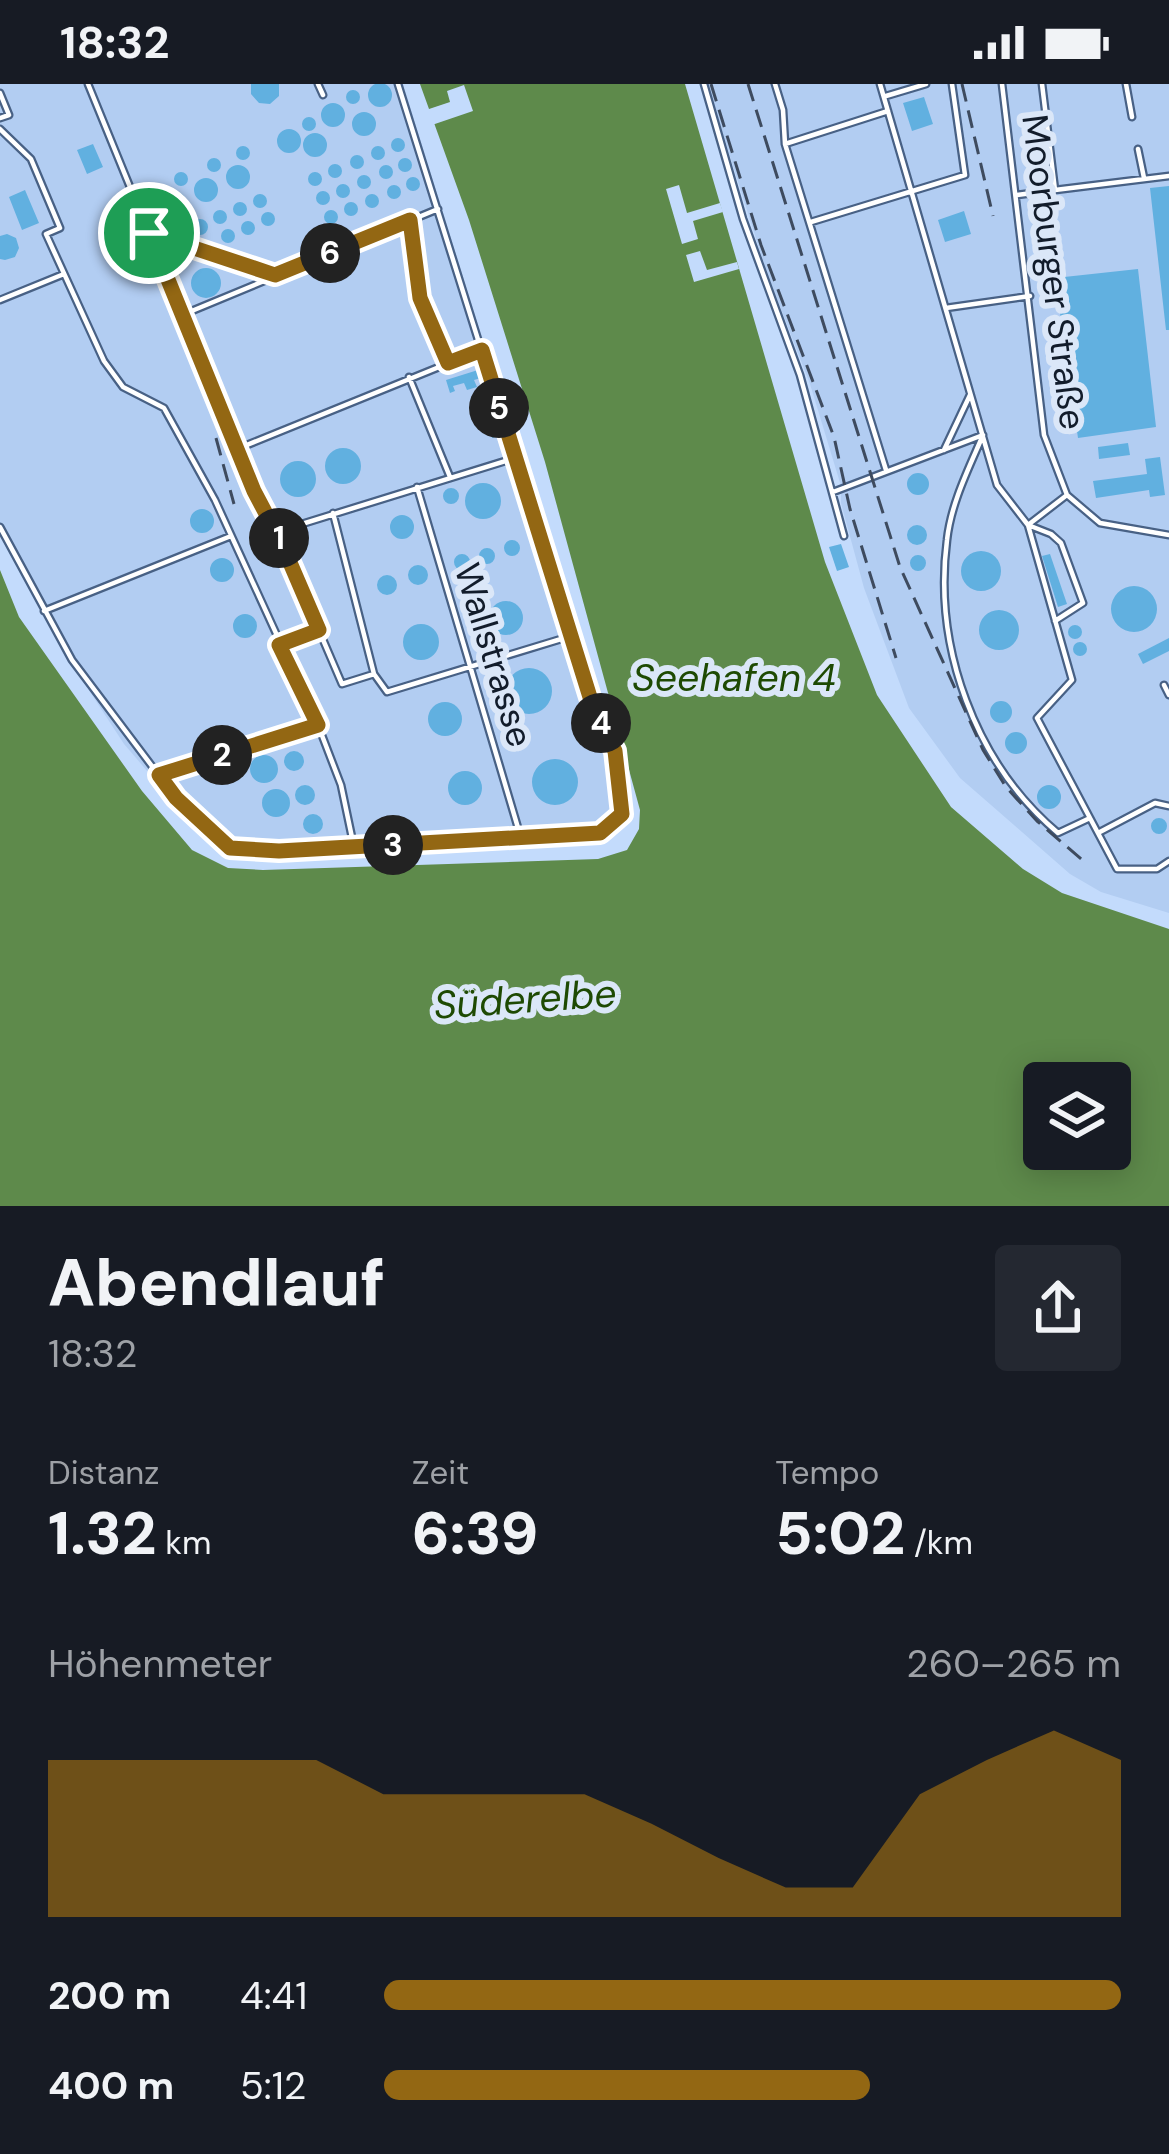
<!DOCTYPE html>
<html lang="de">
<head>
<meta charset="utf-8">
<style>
	body { margin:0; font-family:"DM Sans",sans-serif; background:#242831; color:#f1f3f6; height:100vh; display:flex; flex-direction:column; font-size:45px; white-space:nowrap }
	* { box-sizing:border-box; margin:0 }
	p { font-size:39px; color:#9ea1a6 }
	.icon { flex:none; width:66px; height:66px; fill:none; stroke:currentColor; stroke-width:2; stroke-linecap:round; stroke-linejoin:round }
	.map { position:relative; height:1122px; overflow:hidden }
	.panel { display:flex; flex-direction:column; background:#171b24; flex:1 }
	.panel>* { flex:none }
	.fabs { position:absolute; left:1023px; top:978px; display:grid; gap:24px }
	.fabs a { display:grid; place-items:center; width:108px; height:108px; border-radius:12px; background:#171b24; box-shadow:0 6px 30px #0003; font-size:60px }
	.pin { position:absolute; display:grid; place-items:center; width:102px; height:102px; color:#fff; margin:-51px; border:6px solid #fff; border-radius:50%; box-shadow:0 3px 12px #0007 }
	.km { position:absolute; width:60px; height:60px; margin:-30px; border-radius:50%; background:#222; color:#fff; font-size:33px; line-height:60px; text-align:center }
	.round { display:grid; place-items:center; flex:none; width:126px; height:126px; border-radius:12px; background:#242831 }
	.headline { display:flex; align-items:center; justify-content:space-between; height:204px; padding:0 48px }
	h1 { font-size:66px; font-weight:800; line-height:90px }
	.stats { display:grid; grid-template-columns:repeat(3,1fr); gap:18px; height:204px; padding:12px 48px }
	.stats div { display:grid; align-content:center }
	.stats b { font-size:60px; font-weight:800 }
	.stats small { font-size:33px; font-weight:400 }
	.stats p { font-size:33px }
	.chart { height:336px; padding:24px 48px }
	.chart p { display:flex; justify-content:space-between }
	.chart svg { width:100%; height:216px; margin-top:12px; fill:#936713; opacity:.7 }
	ul { padding:0 48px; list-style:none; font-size:39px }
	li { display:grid; grid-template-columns:192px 144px 1fr; align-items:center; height:90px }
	li i { height:30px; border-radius:15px; background:#936713 }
	.status { display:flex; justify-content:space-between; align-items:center; height:84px; padding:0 60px; background:#171b24; direction:ltr }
	.status svg { height:33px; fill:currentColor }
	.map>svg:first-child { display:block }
	.built { fill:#b2cdf2 }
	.water { fill:#5e8a4b; fill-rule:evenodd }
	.pier { fill:#c3dbfc }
	.building { fill:#61b0e0 }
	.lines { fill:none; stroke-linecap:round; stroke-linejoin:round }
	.service-casing { stroke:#486185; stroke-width:9 }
	.service { stroke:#fff; stroke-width:4.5 }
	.rail { stroke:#3e4b5f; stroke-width:3; stroke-dasharray:18 9; stroke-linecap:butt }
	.route-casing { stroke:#fff; stroke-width:24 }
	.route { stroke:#936713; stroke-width:15 }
	.labels { text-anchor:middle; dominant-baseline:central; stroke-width:12; stroke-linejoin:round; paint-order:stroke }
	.street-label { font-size:36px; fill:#121c2b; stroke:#dbe7f8 }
	.water-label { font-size:39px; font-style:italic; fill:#1e4a03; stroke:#dbe7f8 }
</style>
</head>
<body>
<div class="status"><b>18:32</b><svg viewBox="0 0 49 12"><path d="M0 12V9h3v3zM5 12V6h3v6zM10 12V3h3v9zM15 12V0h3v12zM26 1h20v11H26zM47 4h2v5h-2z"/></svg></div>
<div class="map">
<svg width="1169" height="1122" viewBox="0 0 1169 1122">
	<rect width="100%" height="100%" fill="#c3dbfc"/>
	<path class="built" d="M0 0H403L595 618 616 665 628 732 617 750 606 758 237 773 209 759 124 660 64 568 0 452Z
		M707 0H1169V829L1101 808 1070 790 960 694 909 624 864 504 841 419V402L810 300 767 189Z"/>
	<path class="water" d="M420 0H685L825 478 877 611 951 723 1023 785 1062 809 1169 845V1122H0V486L19 533 142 707 192 766 228 784 263 786 598 775 627 766 639 745 640 726 545 378 469 136ZM1044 999H1110V1065H1044Z"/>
	<path class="pier" d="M464 1 473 27 429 42 423 27 450 18 447 7Z
		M679 101 687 129 720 119 723 128 693 137 698 155 682 160 666 105Z
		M700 167 707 186 737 178 739 185 694 198 686 171Z"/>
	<path class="building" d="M368 11a12 12 0 1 1 24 0a12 12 0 1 1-24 0Z
		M251 0H279V12L270 20 259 19 251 10Z
		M346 13a7 7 0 1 1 14 0a7 7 0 1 1-14 0Z
		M924 13 933 40 912 47 903 19Z
		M321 31a12 12 0 1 1 24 0a12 12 0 1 1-24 0Z
		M352 40a12 12 0 1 1 24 0a12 12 0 1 1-24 0Z
		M302 40a7 7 0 1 1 14 0a7 7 0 1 1-14 0Z
		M277 57a12 12 0 1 1 24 0a12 12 0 1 1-24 0Z
		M303 61a12 12 0 1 1 24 0a12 12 0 1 1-24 0Z
		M391 61a7 7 0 1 1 14 0a7 7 0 1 1-14 0Z
		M93 60 103 83 87 90 77 66Z
		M371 69a7 7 0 1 1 14 0a7 7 0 1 1-14 0Z
		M236 69a7 7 0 1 1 14 0a7 7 0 1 1-14 0Z
		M350 78a7 7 0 1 1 14 0a7 7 0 1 1-14 0Z
		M398 81a7 7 0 1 1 14 0a7 7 0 1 1-14 0Z
		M207 81a7 7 0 1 1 14 0a7 7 0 1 1-14 0Z
		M328 87a7 7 0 1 1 14 0a7 7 0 1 1-14 0Z
		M379 88a7 7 0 1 1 14 0a7 7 0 1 1-14 0Z
		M226 93a12 12 0 1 1 24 0a12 12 0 1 1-24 0Z
		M308 95a7 7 0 1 1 14 0a7 7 0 1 1-14 0Z
		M174 95a7 7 0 1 1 14 0a7 7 0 1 1-14 0Z
		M357 98a7 7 0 1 1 14 0a7 7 0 1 1-14 0Z
		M406 100a7 7 0 1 1 14 0a7 7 0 1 1-14 0Z
		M194 106a12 12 0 1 1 24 0a12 12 0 1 1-24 0Z
		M147 106a7 7 0 1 1 14 0a7 7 0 1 1-14 0Z
		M336 107a7 7 0 1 1 14 0a7 7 0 1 1-14 0Z
		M387 108a7 7 0 1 1 14 0a7 7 0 1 1-14 0Z
		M1169 102V246H1166L1150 104Z
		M25 106 39 139 22 146 9 113Z
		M316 114a7 7 0 1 1 14 0a7 7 0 1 1-14 0Z
		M162 119a12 12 0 1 1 24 0a12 12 0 1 1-24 0Z
		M253 117a7 7 0 1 1 14 0a7 7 0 1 1-14 0Z
		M365 117a7 7 0 1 1 14 0a7 7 0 1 1-14 0Z
		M233 125a7 7 0 1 1 14 0a7 7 0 1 1-14 0Z
		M344 125a7 7 0 1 1 14 0a7 7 0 1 1-14 0Z
		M324 133a7 7 0 1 1 14 0a7 7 0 1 1-14 0Z
		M213 133a7 7 0 1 1 14 0a7 7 0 1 1-14 0Z
		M964 127 971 150 945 158 938 136Z
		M261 135a7 7 0 1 1 14 0a7 7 0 1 1-14 0Z
		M192 143a8 8 0 1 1 16 0a8 8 0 1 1-16 0Z
		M241 144a7 7 0 1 1 14 0a7 7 0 1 1-14 0Z
		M221 152a7 7 0 1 1 14 0a7 7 0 1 1-14 0Z
		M7 150 16 154 19 164 15 173 5 176 0 175V152Z
		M191 199a15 15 0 1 1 30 0a15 15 0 1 1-30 0Z
		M1138 185 1156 343 1078 354 1055 194Z
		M478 286 481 294 474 296 477 303 467 306 464 299 453 302 455 307 450 309 446 296Z
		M498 332 504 350 492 354 487 336Z
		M1128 359 1130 371 1099 375 1098 363Z
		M325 382a18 18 0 1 1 36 0a18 18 0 1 1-36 0Z
		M1160 373 1165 411 1150 413 1149 406 1096 414 1093 397 1147 390 1145 375Z
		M280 395a18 18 0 1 1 36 0a18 18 0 1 1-36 0Z
		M907 400a11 11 0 1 1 22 0a11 11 0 1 1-22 0Z
		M465 417a18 18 0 1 1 36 0a18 18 0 1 1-36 0Z
		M443 412a8 8 0 1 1 16 0a8 8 0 1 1-16 0Z
		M190 437a12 12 0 1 1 24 0a12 12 0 1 1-24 0Z
		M390 443a12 12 0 1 1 24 0a12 12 0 1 1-24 0Z
		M907 451a10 10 0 1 1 20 0a10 10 0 1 1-20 0Z
		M504 464a8 8 0 1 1 16 0a8 8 0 1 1-16 0Z
		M841 460 849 483 837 487 829 463Z
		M479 472a8 8 0 1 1 16 0a8 8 0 1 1-16 0Z
		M961 487a20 20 0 1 1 40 0a20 20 0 1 1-40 0Z
		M454 478a8 8 0 1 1 16 0a8 8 0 1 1-16 0Z
		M1050 470 1067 520 1058 523 1042 472Z
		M910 479a8 8 0 1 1 16 0a8 8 0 1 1-16 0Z
		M210 486a12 12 0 1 1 24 0a12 12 0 1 1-24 0Z
		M408 491a10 10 0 1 1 20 0a10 10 0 1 1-20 0Z
		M377 501a10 10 0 1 1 20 0a10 10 0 1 1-20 0Z
		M1111 525a23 23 0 1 1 46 0a23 23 0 1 1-46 0Z
		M489 534a17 17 0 1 1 34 0a17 17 0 1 1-34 0Z
		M979 546a20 20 0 1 1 40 0a20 20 0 1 1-40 0Z
		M233 542a12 12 0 1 1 24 0a12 12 0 1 1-24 0Z
		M403 558a18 18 0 1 1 36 0a18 18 0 1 1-36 0Z
		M1068 548a7 7 0 1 1 14 0a7 7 0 1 1-14 0Z
		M1169 554V567L1143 580 1138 570Z
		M1073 565a7 7 0 1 1 14 0a7 7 0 1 1-14 0Z
		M506 607a23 23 0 1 1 46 0a23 23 0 1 1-46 0Z
		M990 628a11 11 0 1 1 22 0a11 11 0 1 1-22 0Z
		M428 635a17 17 0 1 1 34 0a17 17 0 1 1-34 0Z
		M1005 659a11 11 0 1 1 22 0a11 11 0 1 1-22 0Z
		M284 677a10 10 0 1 1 20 0a10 10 0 1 1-20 0Z
		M250 685a14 14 0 1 1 28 0a14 14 0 1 1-28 0Z
		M532 698a23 23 0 1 1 46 0a23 23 0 1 1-46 0Z
		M448 704a17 17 0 1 1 34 0a17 17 0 1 1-34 0Z
		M295 711a10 10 0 1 1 20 0a10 10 0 1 1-20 0Z
		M1037 713a12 12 0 1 1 24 0a12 12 0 1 1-24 0Z
		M262 719a14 14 0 1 1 28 0a14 14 0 1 1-28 0Z
		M303 740a10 10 0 1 1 20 0a10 10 0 1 1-20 0Z
		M1151 742a8 8 0 1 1 16 0a8 8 0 1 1-16 0Z"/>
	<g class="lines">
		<defs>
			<path id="service" d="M88 0 254 407 282 460 342 600 374 590
				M318 0 323 11
				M704 0 743 135 800 291 844 452
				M775 0 783 26 785 60 886 386
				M880 0 997 401 1028 441 1051 450 1061 459 1083 519 1055 537
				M1002 0 1044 351 1067 411 1100 439 1169 451
				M1126 0 1132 33
				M0 9 9 31 0 34
				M886 12 926 0
				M0 45 31 75 60 144 46 150 104 277 123 303 164 324 215 416 318 641 341 701 354 763
				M785 60 888 27
				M1138 65 1144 94
				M1055 106 1169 92
				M1017 111 1055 106 1042 0
				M410 136 420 214 448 279
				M811 138 965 91 952 0
				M150 150 275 191
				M0 216 64 190
				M946 224 1030 212
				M182 231 438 125
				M409 293 450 393
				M983 351C969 384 951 419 947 456 933 563 975 679 1058 749L1090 734
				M237 365 481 266
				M944 366 970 311
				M417 403 521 754
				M833 408 983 351
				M1067 411 1028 441 1072 596 1037 634 1117 785H1157L1169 777
				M333 429 374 590 387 608 571 552
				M0 443 72 576 176 714 230 764 279 767 600 749 622 730 615 667 594 626 398 0
				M276 448 515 374
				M44 527 231 452
				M280 561 319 546
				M1164 601 1169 611
				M159 691 318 641
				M1098 749 1155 719 1169 722"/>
		</defs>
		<use href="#service" class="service-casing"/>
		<use href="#service" class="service"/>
		<path class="rail" d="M711 0 761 161 834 353 850 425 896 574
			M748 0 900 483 983 666 1006 703 1037 737 1087 780
			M962 0 993 132
			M205 312 216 340
			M216 354 234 420"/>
	</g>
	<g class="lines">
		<defs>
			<path id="route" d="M410 136 420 214 448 279 482 266 594 626 615 667 622 730 600 749 279 767 230 764 176 714 159 691 318 641 279 561 319 546 282 460 254 407 149 149 275 191Z"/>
		</defs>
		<use href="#route" class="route-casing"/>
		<use href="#route" class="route"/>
	</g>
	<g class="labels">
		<g class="street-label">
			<text transform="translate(1054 188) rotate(83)">Moorburger Straße</text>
			<text transform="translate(494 571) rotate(73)">Wallstrasse</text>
		</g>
		<g class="water-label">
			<text x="734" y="593">Seehafen 4</text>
			<text transform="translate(525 915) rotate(-4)">Süderelbe</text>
		</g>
	</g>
</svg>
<div class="fabs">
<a><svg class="icon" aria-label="layers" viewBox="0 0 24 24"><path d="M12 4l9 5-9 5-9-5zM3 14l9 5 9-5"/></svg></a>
</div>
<div class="pin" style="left:149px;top:149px;background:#1e9e55"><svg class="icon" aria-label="arrive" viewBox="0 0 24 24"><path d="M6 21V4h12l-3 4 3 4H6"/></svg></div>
<b class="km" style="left:279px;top:454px">1</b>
<b class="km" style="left:222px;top:671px">2</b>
<b class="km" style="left:393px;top:761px">3</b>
<b class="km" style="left:601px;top:639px">4</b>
<b class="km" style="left:499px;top:324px">5</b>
<b class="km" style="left:330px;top:169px">6</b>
</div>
<section class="panel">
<div class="headline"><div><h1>Abendlauf</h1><p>18:32</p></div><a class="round"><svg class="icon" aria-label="share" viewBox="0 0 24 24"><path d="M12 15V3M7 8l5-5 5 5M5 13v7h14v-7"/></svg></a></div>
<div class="stats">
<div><p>Distanz</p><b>1.32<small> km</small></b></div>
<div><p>Zeit</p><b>6:39</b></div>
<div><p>Tempo</p><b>5:02<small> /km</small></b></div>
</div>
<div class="chart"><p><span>Höhenmeter</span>260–265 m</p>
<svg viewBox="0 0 160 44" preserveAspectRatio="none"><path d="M0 44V12L10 12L20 12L30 12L40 12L50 19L60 19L70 19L80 19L90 25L100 32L110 38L120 38L130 19L140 12L150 6L160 12V44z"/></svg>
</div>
<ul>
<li><b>200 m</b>4:41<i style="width:100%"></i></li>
<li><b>400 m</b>5:12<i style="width:66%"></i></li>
</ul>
</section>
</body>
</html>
